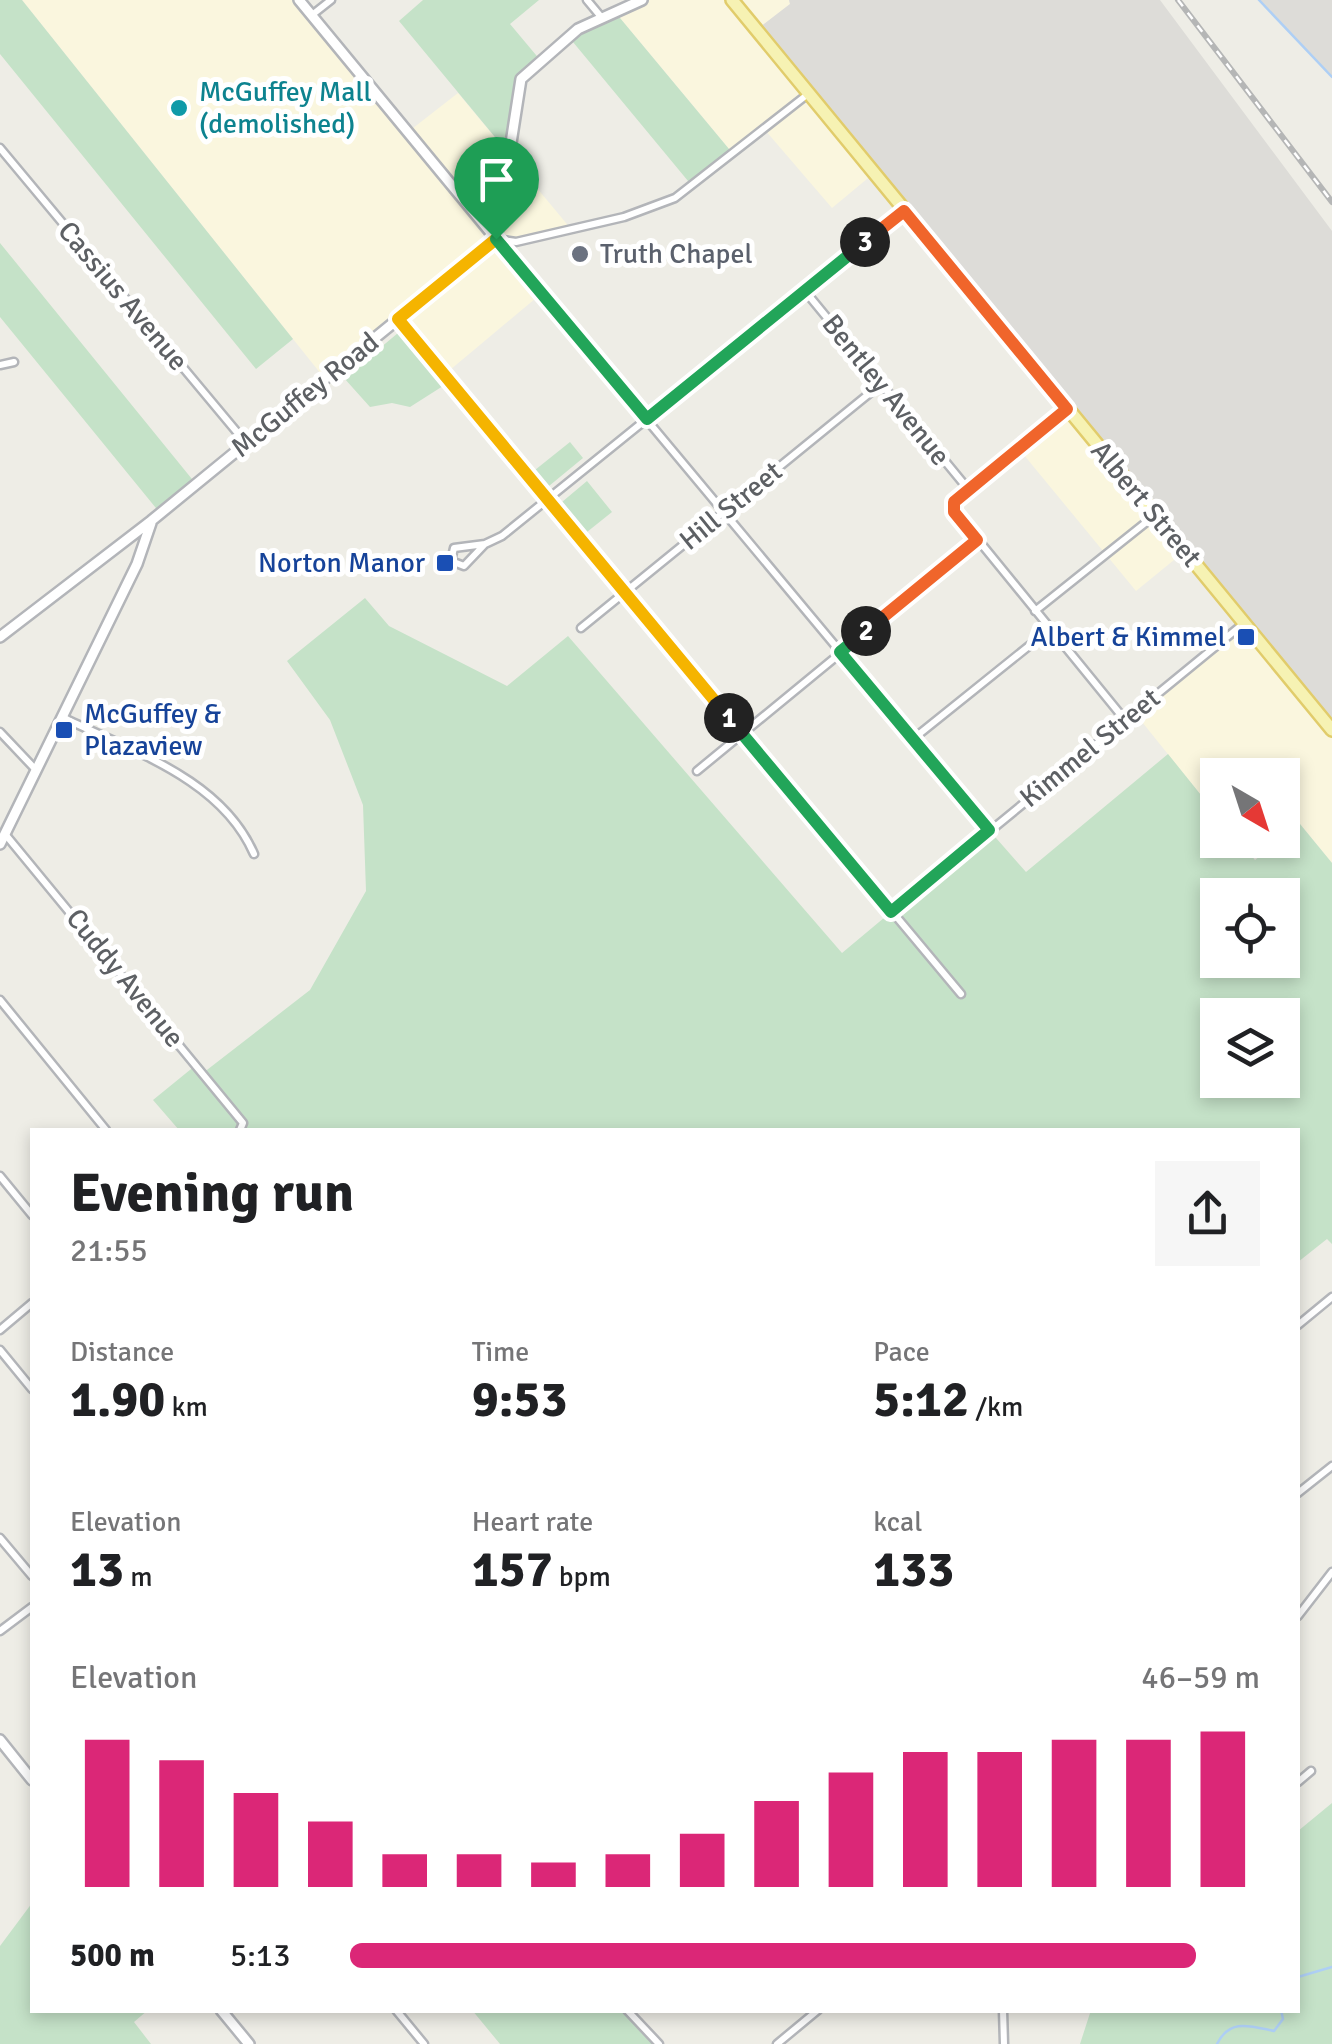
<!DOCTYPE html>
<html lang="en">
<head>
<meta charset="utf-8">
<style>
	body { margin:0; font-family:Signika,sans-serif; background:#f6f6f6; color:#202124; height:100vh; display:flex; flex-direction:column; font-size:38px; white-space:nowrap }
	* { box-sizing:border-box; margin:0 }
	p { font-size:32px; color:#757577 }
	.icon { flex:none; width:55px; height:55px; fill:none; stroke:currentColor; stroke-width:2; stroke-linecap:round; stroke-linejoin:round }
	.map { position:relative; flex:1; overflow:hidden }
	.details { position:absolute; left:30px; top:1128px; width:1270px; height:885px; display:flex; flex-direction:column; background:#fff; border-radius:0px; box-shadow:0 5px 15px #0003 }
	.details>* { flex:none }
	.needle { width:65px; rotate:141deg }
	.buttons { position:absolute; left:1200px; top:758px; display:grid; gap:20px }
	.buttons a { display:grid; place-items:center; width:100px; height:100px; border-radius:0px; background:#fff; box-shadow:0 5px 15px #0003; font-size:50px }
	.pin { position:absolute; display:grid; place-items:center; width:85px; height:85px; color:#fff; margin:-102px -42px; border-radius:50% 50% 50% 0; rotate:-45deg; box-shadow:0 0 10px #0007 }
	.pin .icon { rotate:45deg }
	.km { position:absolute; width:50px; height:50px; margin:-25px; border-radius:50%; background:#222; color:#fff; font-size:28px; line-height:50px; text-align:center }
	.round { display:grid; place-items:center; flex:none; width:105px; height:105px; border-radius:0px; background:#f6f6f6 }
	.headline { display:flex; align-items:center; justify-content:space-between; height:170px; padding:0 40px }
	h1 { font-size:55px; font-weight:800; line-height:75px }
	.figures { display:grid; grid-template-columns:repeat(3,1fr); gap:15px; height:170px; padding:10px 40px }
	.figures div { display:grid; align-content:center }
	.figures b { font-size:50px; font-weight:800 }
	.figures small { font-size:28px; font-weight:400 }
	.figures p { font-size:28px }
	.chart { height:280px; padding:20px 40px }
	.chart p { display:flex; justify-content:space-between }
	.chart svg { width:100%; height:180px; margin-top:10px; stroke:#db2777; stroke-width:6 }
	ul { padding:0 40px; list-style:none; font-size:32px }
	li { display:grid; grid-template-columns:160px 120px 1fr; align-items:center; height:75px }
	li i { height:25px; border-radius:12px; background:#db2777 }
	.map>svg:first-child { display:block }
	.commercial { fill:#faf6de }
	.industrial { fill:#dddcd8 }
	.green { fill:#c5e2c8; fill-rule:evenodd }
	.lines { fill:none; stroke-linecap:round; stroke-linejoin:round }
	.stream { stroke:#aecff5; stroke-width:2.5 }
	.minor-casing { stroke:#b3b5b9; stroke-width:11 }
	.tertiary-casing { stroke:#b3b5b9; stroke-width:14 }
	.primary-casing { stroke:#e1cc6b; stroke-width:16 }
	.minor { stroke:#fff; stroke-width:6 }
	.tertiary { stroke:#fff; stroke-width:9 }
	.primary { stroke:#f6f2b3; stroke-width:11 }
	.rail-casing { stroke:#b5b6b6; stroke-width:6 }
	.rail { stroke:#fff; stroke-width:2.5; stroke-dasharray:8; stroke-linecap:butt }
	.split-1-casing { stroke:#fff; stroke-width:20 }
	.split-2-casing { stroke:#fff; stroke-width:20 }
	.split-3-casing { stroke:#fff; stroke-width:20 }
	.split-4-casing { stroke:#fff; stroke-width:20 }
	.split-1 { stroke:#f5b400; stroke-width:12 }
	.split-2 { stroke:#22a559; stroke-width:12 }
	.split-3 { stroke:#f0652b; stroke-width:12 }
	.split-4 { stroke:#22a559; stroke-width:12 }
	.culture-dot { fill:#0f9aa8; stroke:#fff; stroke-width:4 }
	.worship-dot { fill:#6b7280; stroke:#fff; stroke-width:4 }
	.transit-dot { fill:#1a4fb4; stroke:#fff; stroke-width:4 }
	.labels { text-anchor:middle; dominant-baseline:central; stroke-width:10; stroke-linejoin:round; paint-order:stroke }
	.culture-label { font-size:28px; fill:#0d838f; stroke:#fff; text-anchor:start }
	.worship-label { font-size:28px; fill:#5b616d; stroke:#fff; text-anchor:start }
	.street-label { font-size:28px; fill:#5d6064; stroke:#fff }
	.transit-label { font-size:28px; fill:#164399; stroke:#fff; text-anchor:end }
</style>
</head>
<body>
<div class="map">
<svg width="1332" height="2044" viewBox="0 0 1332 2044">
	<rect width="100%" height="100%" fill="#eeede6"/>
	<path class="commercial" d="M22 0H299L408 132 458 93 571 229 516 242 497 240 542 293 444 375 398 320 325 379Z
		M642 0H789L790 4 757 30 873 174 832 208 765 130 734 155 615 12Z
		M1067 409 1185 551 1136 591 1019 449Z
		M1244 623 1332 730V863L1300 824 1283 838 1282 775H1218L1217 815 1134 712Z"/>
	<path class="industrial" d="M789 0H1160L1332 231V730L756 30 790 4Z
		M1259 0H1332V77L1278 21Z"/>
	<path class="green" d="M0 0H22L293 339 256 369 0 54Z
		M423 0H539L510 24 541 61 524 75 509 154 399 21Z
		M615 12 734 155 693 187 568 36Z
		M0 243 196 484 160 513 0 317Z
		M398 333 443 386 410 407 392 403 370 407 344 378Z
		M570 442 583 458 549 486 535 470Z
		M587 481 612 512 587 532 562 502Z
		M365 598 389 626 507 686 568 636 842 953 989 830 1026 872 1168 754 1217 815 1218 840H1238L1255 860 1300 824 1332 863V1244L1327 1239 1298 1262V1130H179L153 1100 196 1065 203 1073 310 990 366 891 363 805 330 720 287 661ZM1218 895H1282V960H1218ZM1218 1015H1282V1080H1218Z
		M1332 1803V2044H1080L1091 2010H1298V1831Z
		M32 1903V2010H148L134 2022 151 2044H0V1946Z
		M472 2010H627L659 2044H500Z"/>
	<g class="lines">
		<path class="stream" d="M1259 0 1332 77
			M1298 1977 1332 1967
			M1217 2044C1230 2018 1250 2026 1274 2031L1283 2019 1281 2010"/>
		<defs>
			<path id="minor" d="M587 0 602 18
				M312 15 331 0
				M0 148 246 443
				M496 239 989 830
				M497 239 516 242 624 217 675 198 808 94
				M805 291 968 489
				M398 320 961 994
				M0 365 14 362
				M1067 409 954 501 953 509 1125 720
				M485 544 464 566 451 561 454 548 485 544 502 536 904 211
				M1035 611 1154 516
				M581 628 881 384
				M62 717C131 751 221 778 254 854
				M0 732 36 770
				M913 739 1050 629
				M697 771 977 541
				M5 834 243 1123 240 1130
				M891 912 1243 624
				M0 1000 106 1130
				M0 1176 32 1215
				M1298 1325 1332 1297
				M0 1330 32 1303
				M0 1350 32 1389
				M1298 1493 1332 1466
				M0 1538 32 1576
				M1298 1616 1332 1572
				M0 1631 32 1607
				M1298 1782 1311 1771
				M396 2010 424 2044
				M627 2010 659 2044
				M1003 2010 1004 2044
				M777 2044 818 2010"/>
			<path id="tertiary" d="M299 0 496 239
				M0 637 151 521 496 239 521 79 578 29 642 0
				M0 844 137 564 151 523
				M0 1740 32 1780
				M221 2010 249 2044"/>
			<path id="primary" d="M732 0 1332 730"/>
		</defs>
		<use href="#minor" class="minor-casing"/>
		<use href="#tertiary" class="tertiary-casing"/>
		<use href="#primary" class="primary-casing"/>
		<use href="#minor" class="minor"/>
		<use href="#tertiary" class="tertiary"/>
		<use href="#primary" class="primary"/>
		<defs>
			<path id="rail" d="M1178 0 1332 202"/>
		</defs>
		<use href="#rail" class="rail-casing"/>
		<use href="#rail" class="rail"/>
	</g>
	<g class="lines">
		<defs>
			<path id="split-1" d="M496 239 398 319 729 718"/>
			<path id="split-2" d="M729 718 891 912 989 830 840 652 866 631"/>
			<path id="split-3" d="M865 242 904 211 1067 409 954 502V512L977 540 866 631"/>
			<path id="split-4" d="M496 239 647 419 865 242"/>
		</defs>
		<use href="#split-1" class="split-1-casing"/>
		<use href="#split-2" class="split-2-casing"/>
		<use href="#split-3" class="split-3-casing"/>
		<use href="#split-4" class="split-4-casing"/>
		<use href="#split-1" class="split-1"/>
		<use href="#split-2" class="split-2"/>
		<use href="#split-3" class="split-3"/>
		<use href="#split-4" class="split-4"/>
	</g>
	<circle class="culture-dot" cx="179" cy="108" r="10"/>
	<circle class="worship-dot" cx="580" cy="254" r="10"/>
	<g class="transit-dot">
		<rect x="435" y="553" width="20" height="20" rx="5"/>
		<rect x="1236" y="627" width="20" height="20" rx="5"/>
		<rect x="54" y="720" width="20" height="20" rx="5"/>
	</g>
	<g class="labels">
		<g class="culture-label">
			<text x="199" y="92">McGuffey Mall<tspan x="199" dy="32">(demolished)</tspan></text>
		</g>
		<g class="worship-label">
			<text x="600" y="254">Truth Chapel</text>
		</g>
		<g class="street-label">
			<text transform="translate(123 296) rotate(50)">Cassius Avenue</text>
			<text transform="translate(886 390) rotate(51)">Bentley Avenue</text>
			<text transform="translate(305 395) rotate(-39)">McGuffey Road</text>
			<text transform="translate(1146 504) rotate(50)">Albert Street</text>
			<text transform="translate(731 506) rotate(-39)">Hill Street</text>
			<text transform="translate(1090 748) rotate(-39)">Kimmel Street</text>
			<text transform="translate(125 978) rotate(51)">Cuddy Avenue</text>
		</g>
		<g class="transit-label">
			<text x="425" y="563">Norton Manor</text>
			<text x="1226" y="637">Albert &amp; Kimmel</text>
			<text x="84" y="714" text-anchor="start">McGuffey &amp;<tspan x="84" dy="32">Plazaview</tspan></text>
		</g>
	</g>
</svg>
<div class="buttons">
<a><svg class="needle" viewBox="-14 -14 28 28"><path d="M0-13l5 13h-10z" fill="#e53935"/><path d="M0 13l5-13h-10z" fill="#757577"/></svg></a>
<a><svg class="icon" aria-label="locate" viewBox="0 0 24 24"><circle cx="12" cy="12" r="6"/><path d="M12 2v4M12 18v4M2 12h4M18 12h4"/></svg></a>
<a><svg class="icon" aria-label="layers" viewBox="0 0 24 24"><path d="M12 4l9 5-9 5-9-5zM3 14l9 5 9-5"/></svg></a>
</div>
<div class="pin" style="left:496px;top:239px;background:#1e9e55"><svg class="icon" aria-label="arrive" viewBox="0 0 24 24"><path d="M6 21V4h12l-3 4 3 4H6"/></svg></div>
<b class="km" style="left:729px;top:718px">1</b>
<b class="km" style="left:866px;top:631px">2</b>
<b class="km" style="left:865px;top:242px">3</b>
<section class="details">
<div class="headline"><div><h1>Evening run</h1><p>21:55</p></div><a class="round"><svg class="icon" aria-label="share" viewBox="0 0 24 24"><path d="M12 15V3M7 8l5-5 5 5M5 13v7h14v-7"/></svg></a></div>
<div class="figures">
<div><p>Distance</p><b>1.90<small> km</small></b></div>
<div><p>Time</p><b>9:53</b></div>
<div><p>Pace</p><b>5:12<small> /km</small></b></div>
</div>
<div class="figures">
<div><p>Elevation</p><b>13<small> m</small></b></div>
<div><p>Heart rate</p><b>157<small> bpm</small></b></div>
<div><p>kcal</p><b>133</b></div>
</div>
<div class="chart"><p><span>Elevation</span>46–59 m</p>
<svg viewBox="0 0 160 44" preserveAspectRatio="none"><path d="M5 44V8M15 44V13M25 44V21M35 44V28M45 44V36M55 44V36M65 44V38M75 44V36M85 44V31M95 44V23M105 44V16M115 44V11M125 44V11M135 44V8M145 44V8M155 44V6"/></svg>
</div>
<ul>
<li><b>500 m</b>5:13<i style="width:93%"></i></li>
</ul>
</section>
</div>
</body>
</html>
